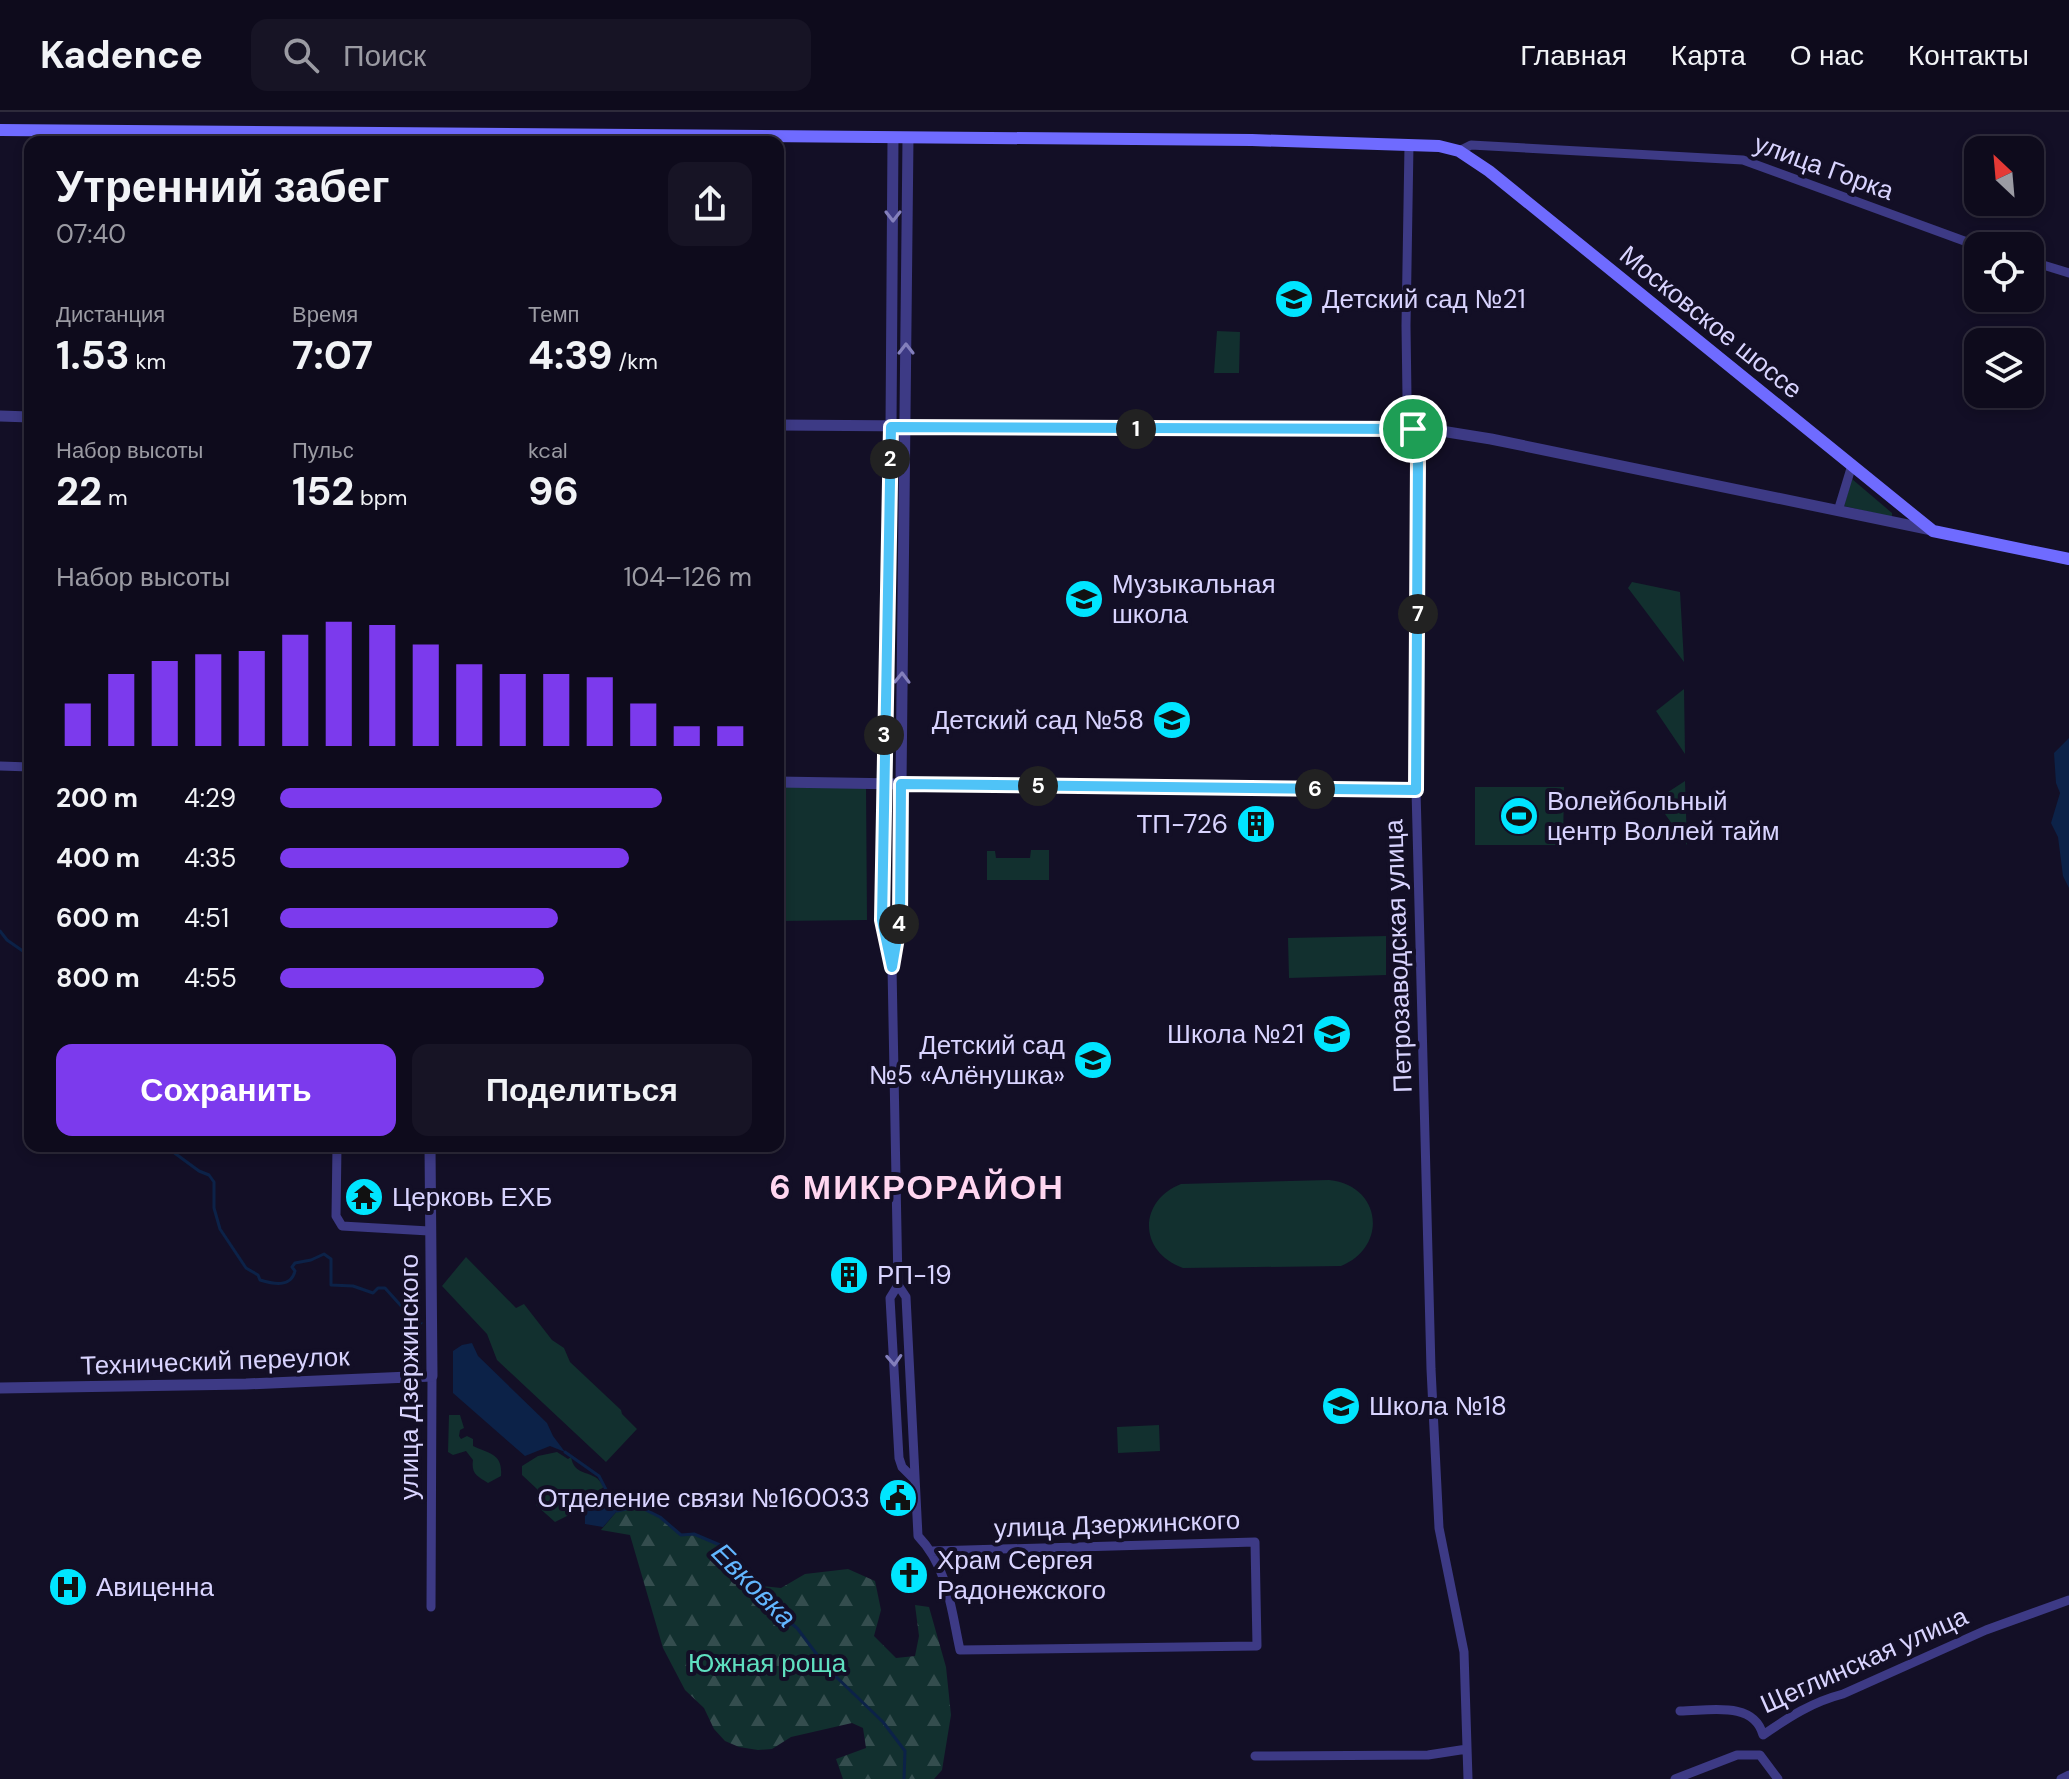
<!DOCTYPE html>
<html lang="ru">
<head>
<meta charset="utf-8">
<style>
	body { margin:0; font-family:"DM Sans",sans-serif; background:#171425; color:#f1f3f6; height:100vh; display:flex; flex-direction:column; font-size:30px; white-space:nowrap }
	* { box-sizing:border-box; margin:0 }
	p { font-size:26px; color:#9b9ba3 }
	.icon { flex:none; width:44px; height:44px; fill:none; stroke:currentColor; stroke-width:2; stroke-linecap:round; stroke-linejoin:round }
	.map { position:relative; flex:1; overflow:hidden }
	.side { position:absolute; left:24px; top:24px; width:760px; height:1016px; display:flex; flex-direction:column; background:#0e0b1c; border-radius:16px; box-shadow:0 4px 12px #0003,0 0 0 2px #2e2b3b }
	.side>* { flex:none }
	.needle { width:52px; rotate:334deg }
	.fabs { position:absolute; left:1964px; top:24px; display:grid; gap:16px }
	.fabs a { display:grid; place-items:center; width:80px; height:80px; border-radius:16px; background:#0e0b1c; box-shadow:0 4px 12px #0003,0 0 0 2px #2e2b3b; font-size:40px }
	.pin { position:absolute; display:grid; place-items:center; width:68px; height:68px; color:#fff; margin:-34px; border:4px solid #fff; border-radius:50%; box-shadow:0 2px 8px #0007 }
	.km { position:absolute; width:40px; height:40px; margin:-20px; border-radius:50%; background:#222; color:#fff; font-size:22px; line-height:40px; text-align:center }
	.round { display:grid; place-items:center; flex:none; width:84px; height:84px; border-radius:16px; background:#171425 }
	.head { display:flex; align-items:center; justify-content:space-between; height:136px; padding:0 32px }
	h1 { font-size:44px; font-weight:700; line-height:60px }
	.figures { display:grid; grid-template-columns:repeat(3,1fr); gap:12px; height:136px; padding:8px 32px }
	.figures div { display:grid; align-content:center }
	.figures b { font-size:40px; font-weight:700 }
	.figures small { font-size:22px; font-weight:400 }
	.figures p { font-size:22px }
	.chart { height:224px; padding:16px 32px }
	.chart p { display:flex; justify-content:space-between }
	.chart svg { width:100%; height:144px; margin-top:8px; stroke:#7c3aed; stroke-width:6 }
	.action { display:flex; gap:16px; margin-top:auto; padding:16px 32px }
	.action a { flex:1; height:92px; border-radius:16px; background:#7c3aed; color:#fff; font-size:32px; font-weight:700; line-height:92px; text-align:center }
	.action a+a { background:#171425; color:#f1f3f6 }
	ul { padding:0 32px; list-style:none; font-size:26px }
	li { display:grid; grid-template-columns:128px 96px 1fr; align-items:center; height:60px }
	li i { height:20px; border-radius:10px; background:#7c3aed }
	header { display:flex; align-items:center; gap:48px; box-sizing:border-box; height:112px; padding:0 40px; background:#0e0b1c; border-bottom:2px solid #2e2b3b }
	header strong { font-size:38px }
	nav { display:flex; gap:44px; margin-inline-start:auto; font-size:28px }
	.search { width:560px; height:72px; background:#171425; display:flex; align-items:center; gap:20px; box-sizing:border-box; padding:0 28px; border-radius:16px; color:#9b9ba3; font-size:30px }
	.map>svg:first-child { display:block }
	.green { fill:#12302f }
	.forest { fill:url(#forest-firs) }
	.water { fill:#0c2248 }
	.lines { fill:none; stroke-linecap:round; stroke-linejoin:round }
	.stream { stroke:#0c2248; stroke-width:3 }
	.minor { stroke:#3d3a85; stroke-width:9 }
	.tertiary { stroke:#3d3a85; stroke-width:11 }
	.secondary { stroke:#6f6bff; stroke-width:12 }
	.oneway { stroke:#837fbc }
	.route-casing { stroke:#fff; stroke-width:16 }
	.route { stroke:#4fc3f7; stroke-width:10 }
	.labels { text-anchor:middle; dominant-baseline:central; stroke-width:8; stroke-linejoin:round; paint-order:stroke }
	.street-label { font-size:26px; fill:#d9d4ff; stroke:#130f26 }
	.poi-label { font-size:26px; fill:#d9d4ff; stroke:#130f26; text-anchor:start }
	.park-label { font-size:26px; fill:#5fe0c0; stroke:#130f26 }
	.water-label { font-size:28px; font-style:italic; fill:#62b6ff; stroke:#130f26 }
	.district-label { font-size:34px; font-weight:bold; letter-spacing:2px; fill:#ffd6f0; stroke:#130f26 }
</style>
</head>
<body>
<header>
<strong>Kadence</strong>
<div class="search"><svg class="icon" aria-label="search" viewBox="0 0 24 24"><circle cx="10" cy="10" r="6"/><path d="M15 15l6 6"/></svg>Поиск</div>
<nav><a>Главная</a><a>Карта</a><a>О нас</a><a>Контакты</a></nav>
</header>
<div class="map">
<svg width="2069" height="1667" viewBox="0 0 2069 1667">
	<defs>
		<pattern id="forest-firs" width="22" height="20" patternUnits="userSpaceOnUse" patternTransform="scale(2)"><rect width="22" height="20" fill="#12302f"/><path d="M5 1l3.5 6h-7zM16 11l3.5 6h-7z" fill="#344d4e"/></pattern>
	</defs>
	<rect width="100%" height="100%" fill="#130f26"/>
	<path class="green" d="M1217 219 1240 220 1239 261H1214Z
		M1852 367 1892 401V405L1844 394Z
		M1632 470 1680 480 1684 550 1628 476Z
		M1684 577 1685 642 1656 599Z
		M1685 669 1687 733 1653 685 1654 682 1662 684Z
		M866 672 867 808 778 809V673Z
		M1475 675H1564L1563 733H1475Z
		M1031 738H1049V768H987V739H995L996 746H1030Z
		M1386 824V863L1289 866 1288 826Z
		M1329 1068C1381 1073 1389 1134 1341 1154L1183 1156C1138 1140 1138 1089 1181 1072Z
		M466 1145 516 1196 524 1192 552 1228 564 1236 570 1250 621 1298 622 1302 637 1317 606 1350 497 1248 487 1222 442 1174Z
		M449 1303H460L464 1316 460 1318 459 1324 461 1327 467 1324 473 1327V1334C489 1342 503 1341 501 1364L488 1371C477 1364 471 1362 473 1348L466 1339 453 1343 448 1340Z
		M1159 1313 1160 1339 1118 1341 1117 1315Z
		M557 1340 568 1347 571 1345C574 1361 584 1359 595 1365 599 1367 601 1371 604 1375L580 1390 575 1400 555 1410 536 1393 537 1377 522 1363V1354L538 1344Z"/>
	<path class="forest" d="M638 1394 660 1405 681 1423 694 1422 720 1433 762 1474 781 1476 805 1462 848 1457 875 1469 881 1498 874 1524 896 1546 915 1544 919 1524 915 1493 929 1495 946 1555 951 1603 942 1658 934 1667H843L836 1647 866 1636 863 1616 852 1611 791 1625 772 1637 758 1638 739 1635 725 1629 714 1617 704 1596 685 1578 663 1536 630 1423 601 1418 617 1399Z"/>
	<path class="water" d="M2069 626V776L2063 764 2058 725 2051 711 2060 681 2056 671 2054 641Z
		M472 1231 478 1244 547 1311 553 1324 565 1340 550 1334 525 1344 453 1281V1239L462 1233Z
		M608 1383 617 1399 603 1415 585 1412V1396L599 1386Z"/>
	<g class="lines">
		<path class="stream" d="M0 819 7 828 30 844
			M165 1034 199 1059 209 1063 214 1070V1096L220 1117 246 1156 258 1163 260 1168C273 1172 291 1176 295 1159L292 1155 295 1151 311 1148 324 1142 331 1147V1173L353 1174 373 1181 378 1176H385L412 1206 421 1211
			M565 1340 599 1364 617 1399 638 1394 660 1405 681 1423 694 1422 720 1433 762 1474 776 1499 797 1516 827 1556 883 1610 905 1639 904 1667"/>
		<path class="minor" d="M1409 33 1406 214 1407 285 1408 304 1418 331 1416 678 1431 1257 1439 1416 1464 1540 1468 1667
			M1459 39 1471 33 1743 48 1978 134
			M2030 149 2069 161
			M1838 399 1852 353
			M0 654 30 655
			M883 672 882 808 891 848
			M337 1034 336 1104 342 1114 429 1119
			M898 1173 890 1186 899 1346 902 1355 915 1368
			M932 1439 1255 1430 1257 1534 960 1538C951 1497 948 1455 918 1424L906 1185 898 1173 892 855 900 808 901 672 1416 678
			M431 1495 432 1264
			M1680 1599C1708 1599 1754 1588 1763 1623 1789 1605 1812 1590 1843 1582L1986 1518 2069 1488
			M1255 1644 1428 1643 1467 1637
			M1675 1667 1737 1643H1760L1778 1667
			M2061 1667 2069 1663"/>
		<path class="tertiary" d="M0 304 30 305
			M778 313 1435 318 1491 327 1932 418
			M778 670 901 672 908 26
			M883 672 891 315 893 26
			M0 1276 246 1272 432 1264 430 1034"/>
		<path class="secondary" d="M0 18 1252 28 1439 34 1459 39 1489 59 1933 419 2069 447"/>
	</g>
	<defs><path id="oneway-chevron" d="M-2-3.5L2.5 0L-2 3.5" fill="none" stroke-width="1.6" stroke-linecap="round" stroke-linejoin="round" transform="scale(2)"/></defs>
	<g class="oneway">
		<use href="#oneway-chevron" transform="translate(893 104) rotate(90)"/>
		<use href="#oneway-chevron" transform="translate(906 237) rotate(-90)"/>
		<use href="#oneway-chevron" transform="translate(902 566) rotate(-89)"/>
		<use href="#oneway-chevron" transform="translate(894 1248) rotate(87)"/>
	</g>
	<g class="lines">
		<defs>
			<path id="route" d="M891 315 1413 317 1418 331V346L1416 678 901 672 900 808 892 855 882 808Z"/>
		</defs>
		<use href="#route" class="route-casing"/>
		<use href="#route" class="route"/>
	</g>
	<defs>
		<symbol id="school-disc" viewBox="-11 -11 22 22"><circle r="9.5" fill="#00e5ff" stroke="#130f26"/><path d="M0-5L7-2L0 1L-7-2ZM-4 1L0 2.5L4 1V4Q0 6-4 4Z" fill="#111"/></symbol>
		<symbol id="stadium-disc" viewBox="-11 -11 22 22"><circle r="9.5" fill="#00e5ff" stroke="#130f26"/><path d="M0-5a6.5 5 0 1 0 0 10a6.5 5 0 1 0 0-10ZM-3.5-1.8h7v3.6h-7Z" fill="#111"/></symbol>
		<symbol id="building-disc" viewBox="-11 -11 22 22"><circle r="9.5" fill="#00e5ff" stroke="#130f26"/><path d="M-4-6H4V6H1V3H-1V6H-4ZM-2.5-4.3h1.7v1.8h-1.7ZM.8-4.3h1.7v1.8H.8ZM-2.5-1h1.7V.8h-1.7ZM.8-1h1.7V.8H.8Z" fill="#111"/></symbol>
		<symbol id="temple-disc" viewBox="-11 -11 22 22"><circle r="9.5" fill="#00e5ff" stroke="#130f26"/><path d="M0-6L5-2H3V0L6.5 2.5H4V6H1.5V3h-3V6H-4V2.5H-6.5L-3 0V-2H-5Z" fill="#111"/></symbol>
		<symbol id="civic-disc" viewBox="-11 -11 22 22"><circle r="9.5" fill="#00e5ff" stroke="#130f26"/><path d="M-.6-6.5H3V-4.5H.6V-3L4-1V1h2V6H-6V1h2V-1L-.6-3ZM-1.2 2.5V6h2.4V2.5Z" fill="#111"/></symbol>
		<symbol id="church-disc" viewBox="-11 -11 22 22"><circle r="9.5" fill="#00e5ff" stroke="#130f26"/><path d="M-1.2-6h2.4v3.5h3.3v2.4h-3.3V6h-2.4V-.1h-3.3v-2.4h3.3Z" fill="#111"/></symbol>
		<symbol id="hospital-disc" viewBox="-11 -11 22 22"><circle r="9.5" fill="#00e5ff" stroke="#130f26"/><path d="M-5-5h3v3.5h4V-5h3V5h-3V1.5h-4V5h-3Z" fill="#111"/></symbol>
	</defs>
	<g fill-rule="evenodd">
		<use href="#school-disc" x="1272" y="165" width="44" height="44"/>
		<use href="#school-disc" x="1062" y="465" width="44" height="44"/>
		<use href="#school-disc" x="1150" y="586" width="44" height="44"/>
		<use href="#stadium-disc" x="1497" y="682" width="44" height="44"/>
		<use href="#building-disc" x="1234" y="690" width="44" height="44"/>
		<use href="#school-disc" x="1310" y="900" width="44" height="44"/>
		<use href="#school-disc" x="1071" y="926" width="44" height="44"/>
		<use href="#temple-disc" x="342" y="1063" width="44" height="44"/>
		<use href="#building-disc" x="827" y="1141" width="44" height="44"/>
		<use href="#school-disc" x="1319" y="1272" width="44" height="44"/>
		<use href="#civic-disc" x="876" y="1364" width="44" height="44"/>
		<use href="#church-disc" x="887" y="1441" width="44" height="44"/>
		<use href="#hospital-disc" x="46" y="1453" width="44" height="44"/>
	</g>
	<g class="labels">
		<g class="street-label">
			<text transform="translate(1824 55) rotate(20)">улица Горка</text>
			<text transform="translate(1711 210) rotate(39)">Московское шоссе</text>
			<text transform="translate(1398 844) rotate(-92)">Петрозаводская улица</text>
			<text transform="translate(215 1249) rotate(-2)">Технический переулок</text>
			<text transform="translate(409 1265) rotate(-90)">улица Дзержинского</text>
			<text transform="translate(1117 1412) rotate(-2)">улица Дзержинского</text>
			<text transform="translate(1864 1548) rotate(-24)">Щеглинская улица</text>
		</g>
		<g class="poi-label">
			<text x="1322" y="187">Детский сад №21</text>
			<text x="1112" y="472">Музыкальная<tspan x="1112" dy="30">школа</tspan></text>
			<text x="1144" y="608" text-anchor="end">Детский сад №58</text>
			<text x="1547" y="689">Волейбольный<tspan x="1547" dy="30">центр Воллей тайм</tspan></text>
			<text x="1228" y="712" text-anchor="end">ТП-726</text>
			<text x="1304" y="922" text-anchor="end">Школа №21</text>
			<text x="1065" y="933" text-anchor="end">Детский сад<tspan x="1065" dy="30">№5 «Алёнушка»</tspan></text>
			<text x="392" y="1085">Церковь ЕХБ</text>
			<text x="877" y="1163">РП-19</text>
			<text x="1369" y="1294">Школа №18</text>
			<text x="870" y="1386" text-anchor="end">Отделение связи №160033</text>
			<text x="937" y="1448">Храм Сергея<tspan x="937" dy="30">Радонежского</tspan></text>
			<text x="96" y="1475">Авиценна</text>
		</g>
		<g class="park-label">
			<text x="767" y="1551">Южная роща</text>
		</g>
		<g class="water-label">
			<text transform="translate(754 1473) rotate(45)">Евковка</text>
		</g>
		<g class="district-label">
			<text x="917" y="1075">6 МИКРОРАЙОН</text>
		</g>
	</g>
</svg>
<div class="fabs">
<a><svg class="needle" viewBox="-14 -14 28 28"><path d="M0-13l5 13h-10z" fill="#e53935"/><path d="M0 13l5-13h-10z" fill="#9b9ba3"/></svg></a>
<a><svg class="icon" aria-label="locate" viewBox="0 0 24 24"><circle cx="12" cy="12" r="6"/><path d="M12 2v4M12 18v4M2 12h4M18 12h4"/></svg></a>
<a><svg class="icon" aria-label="layers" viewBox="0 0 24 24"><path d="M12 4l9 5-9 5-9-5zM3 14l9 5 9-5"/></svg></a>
</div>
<div class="pin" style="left:1413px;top:317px;background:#1e9e55"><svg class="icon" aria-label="arrive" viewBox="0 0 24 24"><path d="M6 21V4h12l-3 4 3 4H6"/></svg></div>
<b class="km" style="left:1136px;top:317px">1</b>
<b class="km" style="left:890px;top:347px">2</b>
<b class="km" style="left:884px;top:623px">3</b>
<b class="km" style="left:899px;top:812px">4</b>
<b class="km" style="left:1038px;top:674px">5</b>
<b class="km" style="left:1315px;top:677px">6</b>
<b class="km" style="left:1418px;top:502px">7</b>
<section class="side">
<div class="head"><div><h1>Утренний забег</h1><p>07:40</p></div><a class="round"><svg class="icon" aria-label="share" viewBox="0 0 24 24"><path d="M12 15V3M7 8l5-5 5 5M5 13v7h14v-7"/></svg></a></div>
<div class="figures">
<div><p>Дистанция</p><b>1.53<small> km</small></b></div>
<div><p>Время</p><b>7:07</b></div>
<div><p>Темп</p><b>4:39<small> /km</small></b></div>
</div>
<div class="figures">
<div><p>Набор высоты</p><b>22<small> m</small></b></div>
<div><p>Пульс</p><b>152<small> bpm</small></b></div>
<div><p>kcal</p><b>96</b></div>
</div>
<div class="chart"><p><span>Набор высоты</span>104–126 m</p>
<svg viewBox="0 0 160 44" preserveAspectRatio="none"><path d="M5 44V31M15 44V22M25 44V18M35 44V16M45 44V15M55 44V10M65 44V6M75 44V7M85 44V13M95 44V19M105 44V22M115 44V22M125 44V23M135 44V31M145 44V38M155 44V38"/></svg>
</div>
<ul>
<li><b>200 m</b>4:29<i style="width:81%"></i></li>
<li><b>400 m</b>4:35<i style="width:74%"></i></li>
<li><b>600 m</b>4:51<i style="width:59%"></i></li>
<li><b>800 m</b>4:55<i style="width:56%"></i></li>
</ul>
<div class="action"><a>Сохранить</a><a>Поделиться</a></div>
</section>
</div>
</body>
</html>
